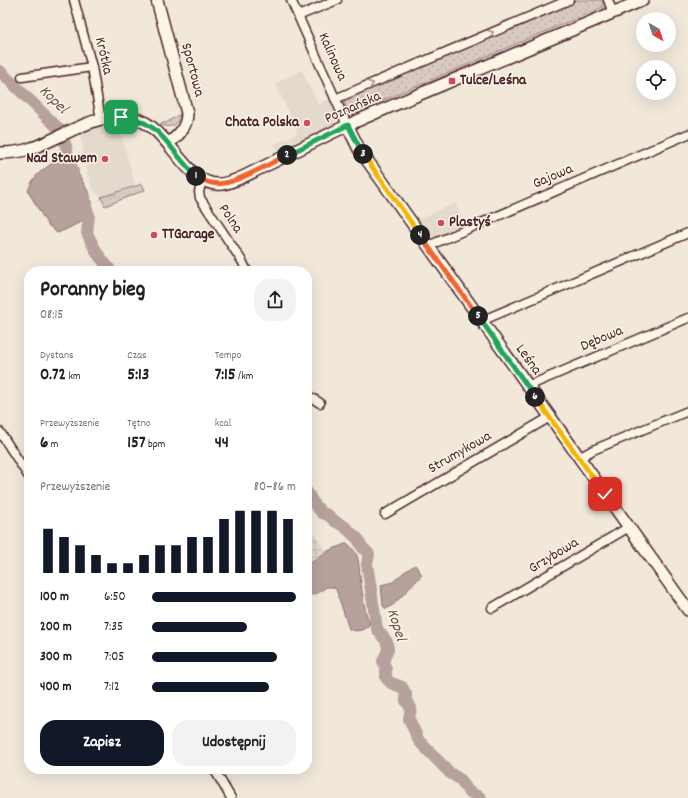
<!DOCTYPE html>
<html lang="pl">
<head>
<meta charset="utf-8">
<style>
	body { margin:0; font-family:Dekko,sans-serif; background:#f2f2f2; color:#202124; height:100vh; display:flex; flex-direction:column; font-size:15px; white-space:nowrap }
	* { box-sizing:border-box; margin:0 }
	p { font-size:13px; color:#757577 }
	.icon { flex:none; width:22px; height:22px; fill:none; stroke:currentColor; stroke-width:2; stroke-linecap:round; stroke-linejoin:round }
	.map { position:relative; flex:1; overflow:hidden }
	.side { position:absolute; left:24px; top:266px; width:288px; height:508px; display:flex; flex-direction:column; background:#fff; border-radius:16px; box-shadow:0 4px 16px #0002 }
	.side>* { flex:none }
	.needle { width:26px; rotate:141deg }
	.tools { position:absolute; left:636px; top:12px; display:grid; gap:8px }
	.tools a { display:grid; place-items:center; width:40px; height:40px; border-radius:50%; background:#fff; box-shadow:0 4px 16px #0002; font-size:20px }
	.pin { position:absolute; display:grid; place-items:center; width:34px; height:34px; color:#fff; margin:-17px; border-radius:8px; box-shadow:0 2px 6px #0006 }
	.km { position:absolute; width:20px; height:20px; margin:-10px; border-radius:50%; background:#222; color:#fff; font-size:11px; line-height:20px; text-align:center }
	.round { display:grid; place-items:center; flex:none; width:42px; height:42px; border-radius:16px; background:#f2f2f2 }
	.overview { display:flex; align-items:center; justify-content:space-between; height:68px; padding:0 16px }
	h1 { font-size:22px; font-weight:700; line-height:30px }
	.metrics { display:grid; grid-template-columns:repeat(3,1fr); gap:6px; height:68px; padding:4px 16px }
	.metrics div { display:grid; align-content:center }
	.metrics b { font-size:17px; font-weight:700 }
	.metrics small { font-size:11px; font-weight:400 }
	.metrics p { font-size:11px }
	.chart { height:112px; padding:8px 16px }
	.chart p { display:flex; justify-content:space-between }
	.chart svg { width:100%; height:72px; margin-top:4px; stroke:#111827; stroke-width:6 }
	.button { display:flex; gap:8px; margin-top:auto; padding:8px 16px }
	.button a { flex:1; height:46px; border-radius:16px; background:#111827; color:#fff; font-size:16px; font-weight:700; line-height:46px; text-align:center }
	.button a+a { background:#f2f2f2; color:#202124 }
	ul { padding:0 16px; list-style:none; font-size:13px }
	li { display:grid; grid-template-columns:64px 48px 1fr; align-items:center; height:30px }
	li i { height:10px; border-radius:5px; background:#111827 }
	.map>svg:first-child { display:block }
	.built { fill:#e4d9cd }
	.industrial { fill:url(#industrial-grid) }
	.grass { fill:url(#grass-dots); stroke:#917476 }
	.park { fill:url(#park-tufts); stroke:#917476 }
	.water { fill:#b6a19c; stroke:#8b6d6f }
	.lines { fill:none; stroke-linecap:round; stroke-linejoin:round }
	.river { stroke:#b6a19c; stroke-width:12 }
	.street-casing { stroke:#4a1f2b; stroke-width:11 }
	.secondary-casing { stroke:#4a1f2b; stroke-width:14 }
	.street { stroke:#fcf5e5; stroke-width:8 }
	.secondary { stroke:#fcf5e5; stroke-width:11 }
	.oneway { stroke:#a38a88 }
	.split-1-casing { stroke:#fff; stroke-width:8 }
	.split-2-casing { stroke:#fff; stroke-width:8 }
	.split-3-casing { stroke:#fff; stroke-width:8 }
	.split-4-casing { stroke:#fff; stroke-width:8 }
	.split-5-casing { stroke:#fff; stroke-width:8 }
	.split-6-casing { stroke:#fff; stroke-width:8 }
	.split-7-casing { stroke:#fff; stroke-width:8 }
	.split-1 { stroke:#22a559; stroke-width:5 }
	.split-2 { stroke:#f0652b; stroke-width:5 }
	.split-3 { stroke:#22a559; stroke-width:5 }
	.split-4 { stroke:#f5b400; stroke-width:5 }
	.split-5 { stroke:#f0652b; stroke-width:5 }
	.split-6 { stroke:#22a559; stroke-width:5 }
	.split-7 { stroke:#f5b400; stroke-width:5 }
	.poi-dot { fill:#d1495b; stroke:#fcf5e5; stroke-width:1.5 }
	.labels { text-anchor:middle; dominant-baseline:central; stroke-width:3; stroke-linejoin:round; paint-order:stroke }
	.street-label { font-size:15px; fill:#4a1f2b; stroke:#fcf5e5 }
	.poi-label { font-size:15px; font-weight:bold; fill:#4a1f2b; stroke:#fcf5e5; text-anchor:start }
	.water-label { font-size:16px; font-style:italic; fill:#704c53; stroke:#fcf5e5 }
</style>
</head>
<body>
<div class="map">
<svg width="688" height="798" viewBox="0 0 688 798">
	<defs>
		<pattern id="industrial-grid" width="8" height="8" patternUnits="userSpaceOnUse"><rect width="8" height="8" fill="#e4d9cd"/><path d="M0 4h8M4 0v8" fill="none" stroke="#c5bab0"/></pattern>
		<pattern id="grass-dots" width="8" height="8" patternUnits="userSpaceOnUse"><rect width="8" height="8" fill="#d8cac0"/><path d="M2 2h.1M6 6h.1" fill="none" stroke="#bbada5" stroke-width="1.8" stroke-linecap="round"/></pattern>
		<pattern id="park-tufts" width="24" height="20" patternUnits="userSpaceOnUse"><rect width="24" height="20" fill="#d8cac0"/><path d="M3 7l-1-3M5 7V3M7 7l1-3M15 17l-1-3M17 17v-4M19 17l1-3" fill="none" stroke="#bbada5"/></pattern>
	</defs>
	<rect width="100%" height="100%" fill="#f1e8da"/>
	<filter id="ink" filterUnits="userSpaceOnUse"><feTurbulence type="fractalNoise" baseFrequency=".025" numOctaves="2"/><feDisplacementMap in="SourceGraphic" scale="8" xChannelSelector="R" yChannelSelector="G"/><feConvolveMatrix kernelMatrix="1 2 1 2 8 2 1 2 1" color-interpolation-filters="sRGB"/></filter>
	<g filter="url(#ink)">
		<path class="built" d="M302 70 318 104 332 98 338 111 336 112V121L329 128 278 152 274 144 298 133 275 83Z
			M106 125 119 126 135 185 101 196 93 190 88 175 79 130Z
			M455 203 465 226 436 238 428 236 417 220Z"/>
		<path class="industrial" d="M307 523 325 551 307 563Z"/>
		<path class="grass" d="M575 0H604V2L601 8 353 113 348 112 344 102 340 100Z
			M607 3 606 10 422 91 421 86 602 10Z
			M180 114C179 125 170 130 160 124L162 123H166Z"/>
		<path class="park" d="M142 184 145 190 105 206 101 197Z"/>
		<path class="water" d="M60 156 68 157 70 159 90 195 92 212C82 222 71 228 57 233L47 224 28 191C36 169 46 171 60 156Z
			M345 544H348C360 555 358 560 360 575 361 586 363 598 365 609 366 615 369 619 370 624 365 630 357 633 349 629L336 589 333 587H326C320 593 315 595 307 595V565L328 551Z
			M415 565 422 575 394 604 386 609 383 606 381 585 393 582 403 573Z"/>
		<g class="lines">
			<path class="river" d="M0 71 58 128 66 146 68 157 73 171
				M83 200 89 215 87 233 97 253 111 271
				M307 492 312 501 322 513 328 515 336 522 344 526 358 539 362 547 369 554 367 564 377 629 387 642 388 650 383 661 386 669V678L391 683 402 687 406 694V701L411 708 409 719 419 741 450 773 461 780 468 791 481 798"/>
			<defs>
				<path id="street" d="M74 0 92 67 101 120
					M291 0 347 125
					M608 0 613 13
					M298 16 337 0
					M22 77 92 67
					M335 99 569 0
					M202 180 199 192 200 198 242 261 247 271
					M428 246 688 134
					M481 321 688 233
					M528 386 688 318
					M307 395 320 403
					M0 432 29 477
					M579 458 593 450 688 411
					M385 514 550 417
					M492 608 629 527
					M214 769 231 798"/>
				<path id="secondary" d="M157 0 187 113C187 127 179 135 169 143
					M347 125 359 149 382 181 688 610
					M0 153C11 153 21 152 32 148 65 137 100 108 137 119 171 130 186 188 222 184 237 182 252 172 265 166 292 153 319 139 346 126 381 110 416 96 451 81 515 54 579 27 643 0"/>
			</defs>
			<use href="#street" class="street-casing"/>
			<use href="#secondary" class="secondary-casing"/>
			<use href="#street" class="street"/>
			<use href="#secondary" class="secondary"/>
		</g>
		<defs><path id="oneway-chevron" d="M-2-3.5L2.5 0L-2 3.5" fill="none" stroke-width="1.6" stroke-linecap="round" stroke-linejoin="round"/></defs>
		<g class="oneway">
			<use href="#oneway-chevron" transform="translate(491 33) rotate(-23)"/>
			<use href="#oneway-chevron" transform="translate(371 84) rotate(-23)"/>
		</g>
	</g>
	<g class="lines" filter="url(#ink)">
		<defs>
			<path id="split-1" d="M121 117C160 118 171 153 196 176"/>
			<path id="split-2" d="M196 176C204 182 215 185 225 183 244 179 269 164 287 155"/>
			<path id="split-3" d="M287 155 348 125 363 154"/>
			<path id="split-4" d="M363 154 420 235"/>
			<path id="split-5" d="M420 235 478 316"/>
			<path id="split-6" d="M478 316 535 397"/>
			<path id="split-7" d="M535 397 605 494"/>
		</defs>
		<use href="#split-1" class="split-1-casing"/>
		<use href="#split-2" class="split-2-casing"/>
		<use href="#split-3" class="split-3-casing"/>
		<use href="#split-4" class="split-4-casing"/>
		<use href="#split-5" class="split-5-casing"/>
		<use href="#split-6" class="split-6-casing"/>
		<use href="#split-7" class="split-7-casing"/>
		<use href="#split-1" class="split-1"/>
		<use href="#split-2" class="split-2"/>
		<use href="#split-3" class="split-3"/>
		<use href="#split-4" class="split-4"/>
		<use href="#split-5" class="split-5"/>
		<use href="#split-6" class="split-6"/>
		<use href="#split-7" class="split-7"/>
	</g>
	<g class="poi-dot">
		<rect x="448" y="77" width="8" height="8" rx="2"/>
		<circle cx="307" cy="123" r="4"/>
		<circle cx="105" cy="159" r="4"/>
		<circle cx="441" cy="223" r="4"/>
		<circle cx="154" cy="235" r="4"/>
	</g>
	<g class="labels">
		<g class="street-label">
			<text transform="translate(103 56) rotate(77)">Krótka</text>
			<text transform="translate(332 57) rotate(66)">Kalinowa</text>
			<text transform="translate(192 70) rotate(75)">Sportowa</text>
			<text transform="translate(353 108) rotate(-24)">Poznańska</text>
			<text transform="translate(553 177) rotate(-23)">Gajowa</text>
			<text transform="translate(230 219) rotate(56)">Polna</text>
			<text transform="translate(602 339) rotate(-23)">Dębowa</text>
			<text transform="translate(528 360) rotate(54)">Leśna</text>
			<text transform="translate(460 453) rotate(-30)">Strumykowa</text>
			<text transform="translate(554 556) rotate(-31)">Grzybowa</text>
		</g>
		<g class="poi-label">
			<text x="460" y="81">Tulce/Leśna</text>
			<text x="299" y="123" text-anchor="end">Chata Polska</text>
			<text x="97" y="159" text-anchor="end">Nad Stawem</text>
			<text x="449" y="223">Plastyś</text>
			<text x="162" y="235">TTGarage</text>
		</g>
		<g class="water-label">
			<text transform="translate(53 100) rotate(45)">Kopel</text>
			<text transform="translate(396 625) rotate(73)">Kopel</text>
		</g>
	</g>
</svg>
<div class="tools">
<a><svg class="needle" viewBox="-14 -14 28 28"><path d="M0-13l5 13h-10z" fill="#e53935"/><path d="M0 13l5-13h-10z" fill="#757577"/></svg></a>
<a><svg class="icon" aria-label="locate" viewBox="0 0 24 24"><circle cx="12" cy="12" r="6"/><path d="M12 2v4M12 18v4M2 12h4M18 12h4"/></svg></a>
</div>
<div class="pin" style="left:121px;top:117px;background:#1e9e55"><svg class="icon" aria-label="arrive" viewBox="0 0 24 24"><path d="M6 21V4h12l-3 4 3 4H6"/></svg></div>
<div class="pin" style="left:605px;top:494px;background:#d93025"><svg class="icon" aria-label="check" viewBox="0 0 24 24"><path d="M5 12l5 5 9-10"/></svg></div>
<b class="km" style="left:196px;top:176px">1</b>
<b class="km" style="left:287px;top:155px">2</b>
<b class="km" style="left:363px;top:154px">3</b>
<b class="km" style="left:420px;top:235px">4</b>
<b class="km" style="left:478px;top:316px">5</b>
<b class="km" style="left:535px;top:397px">6</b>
<section class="side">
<div class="overview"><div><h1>Poranny bieg</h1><p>08:15</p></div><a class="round"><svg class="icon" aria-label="share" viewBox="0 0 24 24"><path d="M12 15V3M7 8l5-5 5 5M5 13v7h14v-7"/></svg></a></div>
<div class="metrics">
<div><p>Dystans</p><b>0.72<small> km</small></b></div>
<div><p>Czas</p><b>5:13</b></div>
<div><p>Tempo</p><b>7:15<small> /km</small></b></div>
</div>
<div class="metrics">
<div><p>Przewyższenie</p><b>6<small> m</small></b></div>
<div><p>Tętno</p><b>157<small> bpm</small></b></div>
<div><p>kcal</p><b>44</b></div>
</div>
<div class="chart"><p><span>Przewyższenie</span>80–86 m</p>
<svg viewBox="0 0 160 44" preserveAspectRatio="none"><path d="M5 44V17M15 44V22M25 44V27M35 44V33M45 44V38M55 44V38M65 44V33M75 44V27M85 44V27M95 44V22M105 44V22M115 44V11M125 44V6M135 44V6M145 44V6M155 44V11"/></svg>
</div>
<ul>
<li><b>100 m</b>6:50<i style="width:100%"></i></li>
<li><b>200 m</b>7:35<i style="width:66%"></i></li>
<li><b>300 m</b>7:05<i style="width:87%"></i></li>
<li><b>400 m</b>7:12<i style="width:81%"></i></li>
</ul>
<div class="button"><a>Zapisz</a><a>Udostępnij</a></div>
</section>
</div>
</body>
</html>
